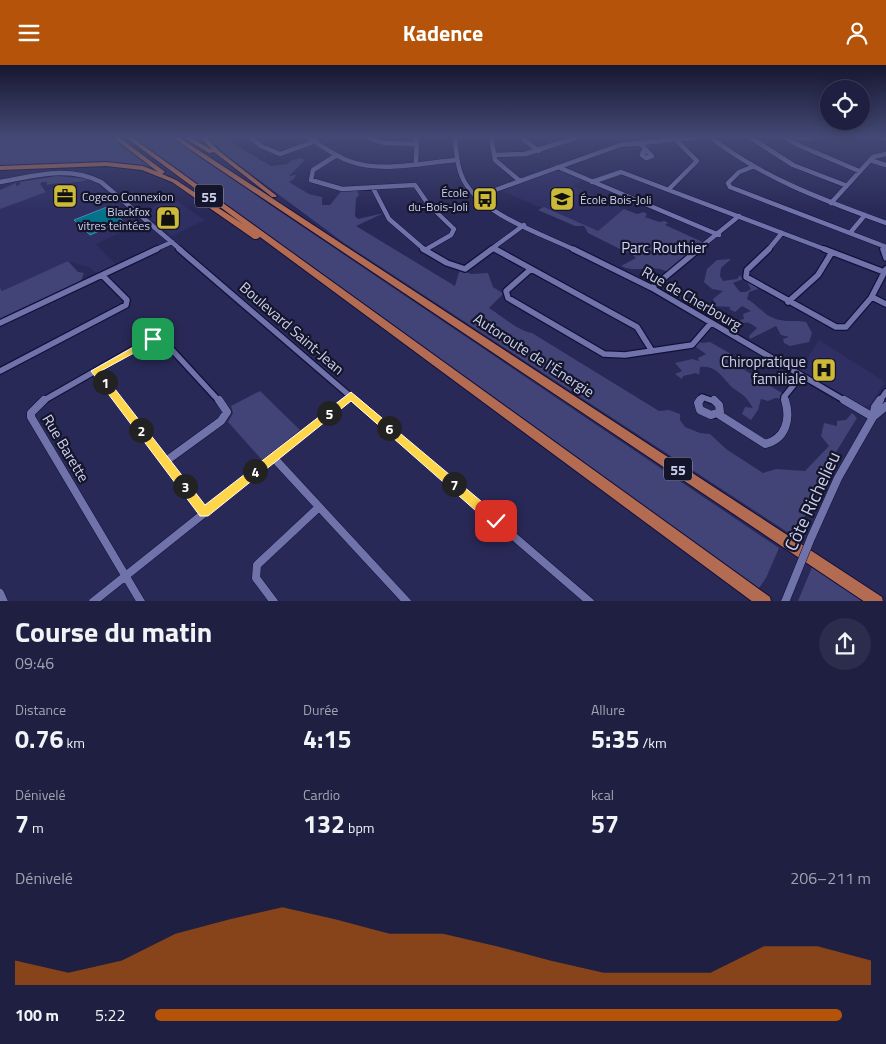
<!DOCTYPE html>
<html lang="fr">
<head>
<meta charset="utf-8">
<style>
	body { margin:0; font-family:"Titillium Web",sans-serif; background:#2c2c4c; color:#f1f3f6; height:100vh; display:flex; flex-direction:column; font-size:19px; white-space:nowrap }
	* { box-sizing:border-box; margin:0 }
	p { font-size:16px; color:#a1a2b1 }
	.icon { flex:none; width:28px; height:28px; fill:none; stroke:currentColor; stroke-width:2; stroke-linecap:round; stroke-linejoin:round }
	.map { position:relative; height:536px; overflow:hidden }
	.drawer { display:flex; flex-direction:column; background:#1f1f41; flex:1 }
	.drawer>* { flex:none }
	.controls { position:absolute; left:820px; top:15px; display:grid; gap:10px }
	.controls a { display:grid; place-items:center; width:50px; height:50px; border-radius:50%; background:#1f1f41; box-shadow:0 2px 12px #0003,0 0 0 1px #3c3d5a; font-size:25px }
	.pin { position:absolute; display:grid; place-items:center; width:42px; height:42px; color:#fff; margin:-21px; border-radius:10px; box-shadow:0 2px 8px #0006 }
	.km { position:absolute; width:25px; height:25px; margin:-12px; border-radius:50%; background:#222; color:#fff; font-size:14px; line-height:25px; text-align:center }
	.round { display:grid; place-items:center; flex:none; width:52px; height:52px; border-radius:26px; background:#2c2c4c }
	.head { display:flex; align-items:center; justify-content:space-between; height:85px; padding:0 15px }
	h1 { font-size:28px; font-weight:700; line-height:38px }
	.stats { display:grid; grid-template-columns:repeat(3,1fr); gap:8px; height:85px; padding:5px 15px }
	.stats div { display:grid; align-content:center }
	.stats b { font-size:25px; font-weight:700 }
	.stats small { font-size:14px; font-weight:400 }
	.stats p { font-size:14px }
	.chart { height:140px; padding:10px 15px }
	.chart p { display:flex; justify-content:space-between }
	.chart svg { width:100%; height:90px; margin-top:5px; fill:#b45309; opacity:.7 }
	ul { padding:0 15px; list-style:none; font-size:16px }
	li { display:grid; grid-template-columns:80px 60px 1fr; align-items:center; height:38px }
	li i { height:12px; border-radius:6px; background:#b45309 }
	header { display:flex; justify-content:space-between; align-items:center; height:65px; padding:0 15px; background:#b45309; color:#fff; font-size:22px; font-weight:700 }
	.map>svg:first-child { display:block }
	.built { fill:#2f2f64 }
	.green { fill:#424478 }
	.water { fill:#04728b; stroke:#408ea8 }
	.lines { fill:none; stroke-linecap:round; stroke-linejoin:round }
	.minor-far2-casing { stroke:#130f3b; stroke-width:5.5 }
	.minor-far1-casing { stroke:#130f3b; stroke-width:8 }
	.minor-casing { stroke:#130f3b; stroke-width:9 }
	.highway-casing { stroke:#130f3b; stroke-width:2 }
	.minor-far2 { stroke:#7073a9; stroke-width:4.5 }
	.minor-far1 { stroke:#7073a9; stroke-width:5.5 }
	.minor { stroke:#7073a9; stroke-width:8 }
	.highway { fill:#b36c52; fill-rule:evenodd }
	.minor-bridge-casing { stroke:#130f3b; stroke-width:9; stroke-linecap:butt }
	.minor-bridge { stroke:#7073a9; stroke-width:8 }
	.route { fill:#ffd54a; stroke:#fff }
	.labels { text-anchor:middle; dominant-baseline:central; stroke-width:4.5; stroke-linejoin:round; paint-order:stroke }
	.far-poi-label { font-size:12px; fill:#cccfec; stroke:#14152a; text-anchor:end }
	.shield { fill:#14152a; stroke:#9597b2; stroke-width:1 }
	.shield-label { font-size:14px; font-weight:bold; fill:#cccfec }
	.park-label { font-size:15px; fill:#cfd3f6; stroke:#14152a }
	.street-label { font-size:15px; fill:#cccfec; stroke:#14152a }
	.poi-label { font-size:15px; fill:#cccfec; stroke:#14152a; text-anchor:end }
	.near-street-label { font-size:18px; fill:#cccfec; stroke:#14152a }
</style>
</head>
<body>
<header><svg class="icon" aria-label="menu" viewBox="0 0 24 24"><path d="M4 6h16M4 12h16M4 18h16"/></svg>Kadence<svg class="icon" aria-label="person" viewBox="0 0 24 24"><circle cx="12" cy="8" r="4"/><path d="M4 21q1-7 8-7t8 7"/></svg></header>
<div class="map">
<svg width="886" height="537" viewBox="0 0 886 537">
	<rect width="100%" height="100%" fill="#292957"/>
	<path class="built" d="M558 102 583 114 574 121 626 145 599 167 497 124Z
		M91 114 141 158 96 179 116 200 95 210 96 208 91 203 68 196 2 226 0 223V143L64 119H75Z
		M172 133 205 155 172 171 142 146Z
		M819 275 885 317 869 341 860 340 799 306Z"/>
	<path class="green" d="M7 71H111L154 104 111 97 0 101V73Z
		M131 71H168L779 483 766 513 759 523Z
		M206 71H223L227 75 271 101 288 99 290 96 301 93 305 95 289 111 296 110 294 114 289 117 309 129 322 132V140H330L343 124 357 125 359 130 356 133 355 151 358 154 384 148 356 161 455 221 460 204 471 209 488 208 493 222 507 231 503 229 489 243C502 251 518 266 532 268L659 346 669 345 680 349V355L685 362 700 368 710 369 726 384 763 408 776 404 805 406 829 381 821 371 824 358 837 361V356L846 355 852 348 857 353 833 392 795 472 344 178 228 92Z
		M56 111 91 114C72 120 64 116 47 120V117H42L40 119 46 127 0 144V125L16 118V121L20 120V117Z
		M544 142 598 166 624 144 637 149 644 147 647 149 645 152 659 157 665 156 668 158 665 160 707 179 668 207C652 198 637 209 621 201L636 193 634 191 588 168 584 161H575L538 145Z
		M731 194 721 203 720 211 723 216 737 214 740 210 743 214 733 218 740 227H746L751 224 747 217 757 221 758 224 749 227 747 234C758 240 765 252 780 255 788 257 799 255 806 257L812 268 809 277 790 281 784 278 783 274 789 272 781 270 776 261 750 274 749 271 757 263C743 253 747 260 737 259L739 255 744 254 743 249 751 246 742 241 735 247 729 244 731 242 711 241 714 237 713 234 723 226 712 224 704 217 707 204 717 195Z
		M68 196 78 207 84 208 80 218 0 256V223L2 226Z
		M696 275 702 278 710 277 733 290 732 297 785 330 783 334 775 333 768 336 761 334 758 345 751 355 742 349 745 342 753 343C746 331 744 331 733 323 722 313 717 300 700 302L699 310 696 308 683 311 682 314 675 309 682 306 675 298 692 294 699 296 698 293 706 289 693 280Z
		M260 326 300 365 262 395 228 357 233 348 231 341Z
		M812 502 863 536H798Z"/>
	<path class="water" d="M107 142 123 156 90 170 86 166 93 163 86 156 78 159 74 155Z"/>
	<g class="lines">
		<defs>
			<path id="minor-far2" d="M249 71 261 81 280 89 316 76
				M305 71C320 79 333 90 349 96 381 108 422 98 456 95
				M362 71 385 78 416 79
				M455 71C456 86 457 103 464 116 483 150 542 169 575 185
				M491 71 495 95 520 116
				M523 71 524 75 539 86
				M709 71C762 113 823 135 886 158
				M748 71 793 100 845 120
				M783 71 798 80 859 106
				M877 71 886 73
				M797 72 811 73 807 71
				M640 78 647 86
				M647 86 652 91 646 93 642 90 643 87Z
				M337 90 313 105 311 115 342 124 415 120 428 139 454 164 451 170 425 185
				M494 90 525 89 581 71
				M870 95 886 100
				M416 97 417 71
				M558 102 719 170
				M752 102 739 107 728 118 730 122 886 182
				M0 117C34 111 68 100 101 117L181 185
				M592 117 621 107 827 185
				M373 123 389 154 425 185
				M669 124 697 96 674 73
				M476 132 620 80 710 71
				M831 138 873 92 886 89
				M850 168 865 150
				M883 181V185
				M493 183 497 185
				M154 185 172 177
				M490 185 524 160
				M697 185 739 151
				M768 185 782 168"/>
			<path id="minor-far1" d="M179 184 357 337
				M423 184 447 198 465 204 492 184
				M495 184 637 262 652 286
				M573 184 652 223 847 337
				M769 184 747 205 746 212 836 262H846L871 233 886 204
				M824 184 884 207
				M883 184 886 193
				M531 204 506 226 508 233 604 289 625 290 692 280 711 258
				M652 223 699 184
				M872 232 886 239
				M788 237 818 210 832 187
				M0 258 157 184
				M0 306 126 240 127 235 102 210
				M96 306 119 337
				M41 337 148 276 162 274 220 337
				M344 337 351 331
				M699 337 702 332 716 337
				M785 337 784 332 801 311
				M879 337 886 327"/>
			<path id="minor" d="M44 335 31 348V352L141 537
				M118 335 204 447
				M355 335 590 537
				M700 335 698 338 700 345 711 350 720 347 719 340 714 335
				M844 335 873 352
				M718 349 765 379C786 374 791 354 785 335
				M873 352 886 341
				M273 392 407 537
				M166 396 221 356 227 347 219 335
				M811 473 838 413 873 352 875 342 880 335
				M0 528 4 537
				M93 537 346 335
				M274 537 256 513 257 500 319 442"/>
			<path id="highway" d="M0 71H4L0 73Z
				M111 71H117L164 106 165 107 162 109 176 115 243 159 124 71H130L770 532 771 537H753L260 172 257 174H254L172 117 142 105 106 101 0 105V101L106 97 143 101 158 107Z
				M170 71H177L882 532 883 537H865Z
				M181 71H188L212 85 199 71H205L219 86 277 131 276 132H272L214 87 209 88Z"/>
		</defs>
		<use href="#minor-far2" class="minor-far2-casing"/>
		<use href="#minor-far1" class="minor-far1-casing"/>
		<use href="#minor" class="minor-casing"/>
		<use href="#highway" class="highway-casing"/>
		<use href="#minor-far2" class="minor-far2"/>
		<use href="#minor-far1" class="minor-far1"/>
		<use href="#minor" class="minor"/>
		<use href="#highway" class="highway"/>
		<defs>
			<path id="minor-bridge" d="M785 537 811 473"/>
		</defs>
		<use href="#minor-bridge" class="minor-bridge-casing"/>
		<use href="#minor-bridge" class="minor-bridge"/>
	</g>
	<linearGradient id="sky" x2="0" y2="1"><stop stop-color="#171730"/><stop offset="0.49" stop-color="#434974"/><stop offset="1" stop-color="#434974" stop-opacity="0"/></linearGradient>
	<rect width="886" height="146" fill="url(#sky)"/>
	<path class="route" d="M153 271 156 272V276L101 306 205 440 351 327 500 452V460H492L351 336 208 451H200L91 306Z"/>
	<defs>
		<symbol id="office-square" viewBox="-11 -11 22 22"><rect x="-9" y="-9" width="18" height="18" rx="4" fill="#ccb938" stroke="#14152a"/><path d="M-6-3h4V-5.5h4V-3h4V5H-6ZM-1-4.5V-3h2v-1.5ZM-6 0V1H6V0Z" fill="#111"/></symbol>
		<symbol id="bus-square" viewBox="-11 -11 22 22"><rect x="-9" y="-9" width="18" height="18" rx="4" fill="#ccb938" stroke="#14152a"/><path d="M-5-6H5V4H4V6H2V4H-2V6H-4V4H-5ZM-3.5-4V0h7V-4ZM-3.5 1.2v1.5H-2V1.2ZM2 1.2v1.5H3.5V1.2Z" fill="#111"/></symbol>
		<symbol id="school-square" viewBox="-11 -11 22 22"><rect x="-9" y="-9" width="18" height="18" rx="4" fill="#ccb938" stroke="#14152a"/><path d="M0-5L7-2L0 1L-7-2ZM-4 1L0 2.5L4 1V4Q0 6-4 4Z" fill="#111"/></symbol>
		<symbol id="shop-square" viewBox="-11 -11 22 22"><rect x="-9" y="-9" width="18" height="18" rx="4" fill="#ccb938" stroke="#14152a"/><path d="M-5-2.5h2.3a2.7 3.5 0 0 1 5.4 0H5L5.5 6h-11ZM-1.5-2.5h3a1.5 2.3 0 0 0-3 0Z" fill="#111"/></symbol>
		<symbol id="hospital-square" viewBox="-11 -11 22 22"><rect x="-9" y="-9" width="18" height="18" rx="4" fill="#ccb938" stroke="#14152a"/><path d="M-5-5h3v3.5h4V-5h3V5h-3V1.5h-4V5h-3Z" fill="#111"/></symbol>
	</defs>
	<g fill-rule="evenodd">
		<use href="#office-square" x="51" y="117" width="28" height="28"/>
		<use href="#bus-square" x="471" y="120" width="28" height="28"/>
		<use href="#school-square" x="548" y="120" width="28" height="28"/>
		<use href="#shop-square" x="154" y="139" width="28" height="28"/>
		<use href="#hospital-square" x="810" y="291" width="28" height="28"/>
	</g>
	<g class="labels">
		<g class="far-poi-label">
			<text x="468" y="127">École<tspan x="468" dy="14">du-Bois-Joli</tspan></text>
			<text x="82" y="131" text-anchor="start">Cogeco Connexion</text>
			<text x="580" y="134" text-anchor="start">École Bois-Joli</text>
			<text x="150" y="146">Blackfox<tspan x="150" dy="14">vitres teintées</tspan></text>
		</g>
		<g class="shield">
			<rect x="195" y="119.5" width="28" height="23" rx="4"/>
			<rect x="664" y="392.5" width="28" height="23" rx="4"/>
		</g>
		<g class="shield-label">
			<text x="209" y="131">55</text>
			<text x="678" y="404">55</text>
		</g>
		<g class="park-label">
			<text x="664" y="182">Parc Routhier</text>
		</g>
		<g class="street-label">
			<text transform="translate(692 233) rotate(30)">Rue de Cherbourg</text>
			<text transform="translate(292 263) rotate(41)">Boulevard Saint-Jean</text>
			<text transform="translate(534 290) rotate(33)">Autoroute de l'Énergie</text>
			<text transform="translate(66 383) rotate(59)">Rue Barette</text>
		</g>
		<g class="poi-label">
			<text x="806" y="296">Chiropratique<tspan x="806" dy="17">familiale</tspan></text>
		</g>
		<g class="near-street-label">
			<text transform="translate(812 436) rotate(-65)">Côte Richelieu</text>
		</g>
	</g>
</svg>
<div class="controls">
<a><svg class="icon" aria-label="locate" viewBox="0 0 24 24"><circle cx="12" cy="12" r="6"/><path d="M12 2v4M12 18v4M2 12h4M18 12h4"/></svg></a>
</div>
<div class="pin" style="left:153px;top:274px;background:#1e9e55"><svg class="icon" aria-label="arrive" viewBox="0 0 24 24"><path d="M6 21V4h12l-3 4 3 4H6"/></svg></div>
<div class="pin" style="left:496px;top:456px;background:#d93025"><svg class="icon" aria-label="check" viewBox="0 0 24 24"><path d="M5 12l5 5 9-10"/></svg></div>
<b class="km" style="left:105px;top:317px">1</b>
<b class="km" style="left:141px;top:365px">2</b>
<b class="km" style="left:185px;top:421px">3</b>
<b class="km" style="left:255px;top:406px">4</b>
<b class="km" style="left:329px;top:348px">5</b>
<b class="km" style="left:389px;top:363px">6</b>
<b class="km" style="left:454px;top:419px">7</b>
</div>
<section class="drawer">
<div class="head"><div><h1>Course du matin</h1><p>09:46</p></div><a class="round"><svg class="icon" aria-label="share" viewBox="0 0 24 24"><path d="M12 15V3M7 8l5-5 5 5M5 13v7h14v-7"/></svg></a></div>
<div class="stats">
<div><p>Distance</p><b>0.76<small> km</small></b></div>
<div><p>Durée</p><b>4:15</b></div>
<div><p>Allure</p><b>5:35<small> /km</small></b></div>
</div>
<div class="stats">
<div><p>Dénivelé</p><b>7<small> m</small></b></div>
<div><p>Cardio</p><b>132<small> bpm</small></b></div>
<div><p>kcal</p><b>57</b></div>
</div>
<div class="chart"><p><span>Dénivelé</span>206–211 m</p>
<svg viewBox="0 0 160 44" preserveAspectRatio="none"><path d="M0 44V32L10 38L20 32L30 19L40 12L50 6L60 12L70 19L80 19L90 25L100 32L110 38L120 38L130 38L140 25L150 25L160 32V44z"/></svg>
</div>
<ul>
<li><b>100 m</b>5:22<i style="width:96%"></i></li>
</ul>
</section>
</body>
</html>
